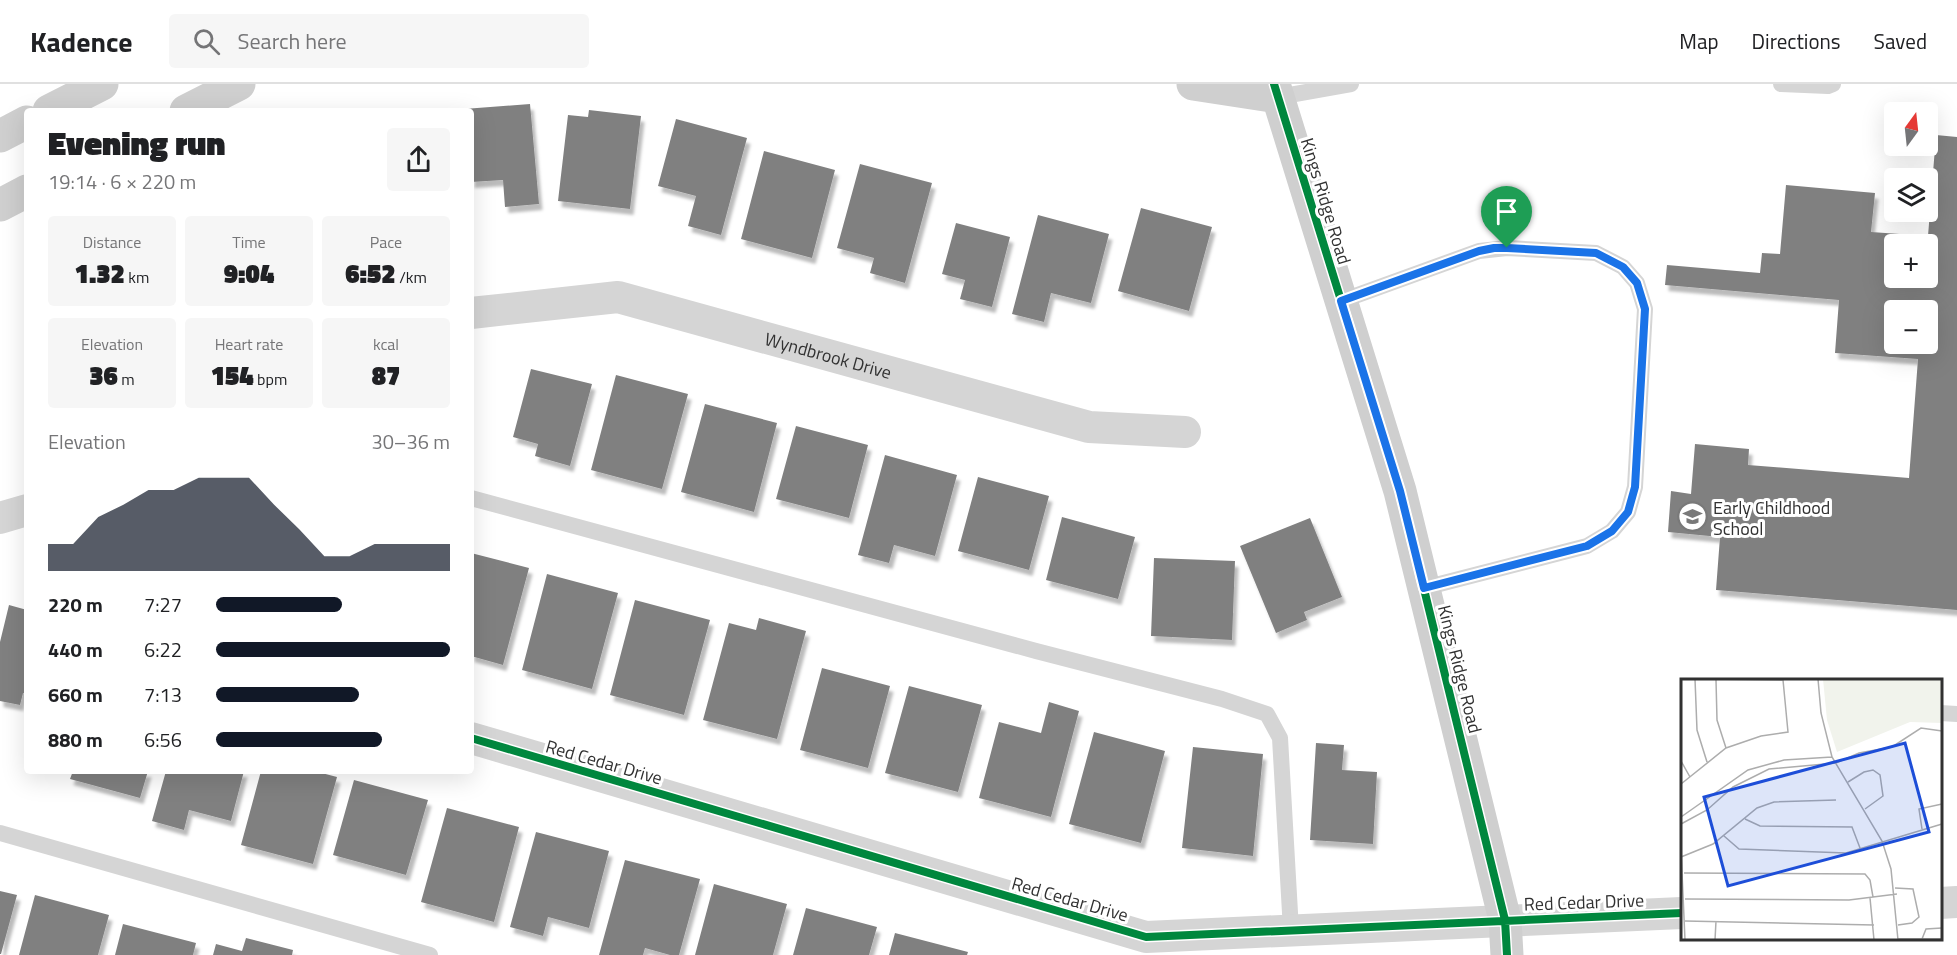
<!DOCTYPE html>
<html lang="en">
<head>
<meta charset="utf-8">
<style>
	body { margin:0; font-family:"Titillium Web",sans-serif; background:#f6f6f6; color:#202124; height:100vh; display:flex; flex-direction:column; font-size:22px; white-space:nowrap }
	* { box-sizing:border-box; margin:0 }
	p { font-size:20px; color:#757577 }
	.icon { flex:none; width:33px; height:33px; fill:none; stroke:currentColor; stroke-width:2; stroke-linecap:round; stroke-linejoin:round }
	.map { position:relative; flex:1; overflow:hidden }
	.sheet { position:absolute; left:24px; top:24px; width:450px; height:666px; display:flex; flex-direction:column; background:#fff; border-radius:6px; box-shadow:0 6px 24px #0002 }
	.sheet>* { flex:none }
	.needle { width:39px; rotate:15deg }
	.fabs { position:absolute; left:1884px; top:18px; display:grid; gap:12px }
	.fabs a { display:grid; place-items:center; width:54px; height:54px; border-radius:6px; background:#fff; box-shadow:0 6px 24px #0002; font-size:30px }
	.pin { position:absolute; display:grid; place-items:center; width:51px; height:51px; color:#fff; margin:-62px -26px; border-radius:50% 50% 50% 0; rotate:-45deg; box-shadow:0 0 6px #0007 }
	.pin .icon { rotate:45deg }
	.round { display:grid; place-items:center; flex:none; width:63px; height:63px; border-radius:6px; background:#f6f6f6 }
	.overview { display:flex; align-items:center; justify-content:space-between; height:102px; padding:0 24px }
	h1 { font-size:33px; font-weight:800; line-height:45px }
	.stats { display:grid; grid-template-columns:repeat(3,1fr); gap:9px; height:102px; padding:6px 24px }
	.stats div { display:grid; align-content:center; border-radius:6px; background:#f6f6f6; text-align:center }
	.stats b { font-size:26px; font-weight:800 }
	.stats small { font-size:16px; font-weight:400 }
	.stats p { font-size:16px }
	.chart { height:168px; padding:12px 24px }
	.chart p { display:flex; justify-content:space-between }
	.chart svg { width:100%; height:108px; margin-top:6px; fill:#111827; opacity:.7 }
	ul { padding:0 24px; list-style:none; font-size:20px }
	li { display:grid; grid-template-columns:96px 72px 1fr; align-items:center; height:45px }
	li i { height:15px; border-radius:8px; background:#111827 }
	header { display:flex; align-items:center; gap:36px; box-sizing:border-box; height:84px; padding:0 30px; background:#fff; border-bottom:2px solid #e0e0e0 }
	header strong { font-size:28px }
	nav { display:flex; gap:33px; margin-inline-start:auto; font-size:21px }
	.search { width:420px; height:54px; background:#f6f6f6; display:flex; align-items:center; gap:15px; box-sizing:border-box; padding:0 21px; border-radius:6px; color:#757577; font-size:22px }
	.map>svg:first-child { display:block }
	.building { fill:#808080; fill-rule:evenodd; filter:url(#shadow) }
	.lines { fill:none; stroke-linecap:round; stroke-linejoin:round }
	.lane { stroke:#d5d5d5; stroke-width:16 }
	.street { stroke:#d5d5d5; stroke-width:32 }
	.secondary { stroke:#cfcfcf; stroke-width:33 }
	.cycleway-casing { stroke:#fff; stroke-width:11 }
	.cycleway { stroke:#00873e; stroke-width:8 }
	.route-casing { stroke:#fff; stroke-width:12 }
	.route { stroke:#1a73e8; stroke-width:8 }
	.labels { text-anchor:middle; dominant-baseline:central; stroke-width:6; stroke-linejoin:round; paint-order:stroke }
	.street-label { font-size:18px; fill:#313131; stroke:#fff }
	.poi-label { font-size:18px; fill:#313131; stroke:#fff; text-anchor:start }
	.inset-road { fill:none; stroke:#adadad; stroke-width:1.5 }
	.view { fill:#1d4ed8; fill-opacity:0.15; stroke:#1d4ed8; stroke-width:3 }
	.inset-edge { fill:none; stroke:#313131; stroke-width:3 }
</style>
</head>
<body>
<header>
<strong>Kadence</strong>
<div class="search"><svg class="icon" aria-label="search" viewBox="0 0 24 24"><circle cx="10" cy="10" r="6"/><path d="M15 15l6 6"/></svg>Search here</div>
<nav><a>Map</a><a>Directions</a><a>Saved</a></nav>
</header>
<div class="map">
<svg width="1957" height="871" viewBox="0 0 1957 871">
	<defs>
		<filter id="shadow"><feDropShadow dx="3.5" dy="6" stdDeviation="1.5" flood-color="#0004"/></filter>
	</defs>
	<rect width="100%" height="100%" fill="#fff"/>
	<path class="building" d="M530 20 539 120 505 123 503 96 471 98V27H464V25Z
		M589 26 641 32 630 125 558 117 568 31 588 33Z
		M676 35 747 54 721 151 688 142 696 112 658 102Z
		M1936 51 1957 53V526L1716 506 1720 453 1668 448 1671 407 1691 410 1695 360 1749 365 1748 381 1909 394 1918 275 1835 269 1839 216 1665 201 1667 181 1760 189 1762 169 1780 170 1786 101 1875 109 1871 148 1928 152ZM1894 160H1928V194H1894ZM1894 226H1928V260H1894Z
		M764 67 835 86 812 174 741 155Z
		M860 80 932 99 905 199 870 189 874 174 837 164Z
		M1141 124 1212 143 1189 227 1118 207Z
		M1038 131 1109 150 1091 219 1051 209 1044 238 1012 230Z
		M956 139 1010 153 992 223 960 215 965 196 942 190Z
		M531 285 592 300 570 382 535 372 538 360 513 353Z
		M616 291 688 310 662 405 591 386Z
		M705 320 777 339 754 428 681 408Z
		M796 342 868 361 849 434 776 415Z
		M885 371 957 391 935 472 894 461 889 479 858 471Z
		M978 393 1049 412 1029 486 958 467Z
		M1062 433 1135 453 1118 515 1046 496Z
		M1310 434 1342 513 1304 528 1307 536 1276 549 1240 462Z
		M471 469 529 484 503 581 471 572Z
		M1154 474 1235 477 1232 556 1151 552Z
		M547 490 618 509 592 605 522 586Z
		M635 516 710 536 684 631 610 611Z
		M9 521 27 526V610L23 609 20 621 0 617V558Z
		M759 534 806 547 777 655 703 636 729 539 756 546Z
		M822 584 890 602 868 684 800 666Z
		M909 602 982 621 958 708 885 689Z
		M1049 618 1079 627 1051 733 979 714 999 638 1041 649Z
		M1094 648 1165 667 1141 759 1069 740Z
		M1316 659 1344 661 1342 686 1377 688 1373 760 1310 756Z
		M1193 663 1263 670 1253 772 1182 764Z
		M73 687H148L140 714 70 695Z
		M166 687H244L231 737 189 726 184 746 152 737Z
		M261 687H314L337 693 313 780 241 761Z
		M354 696 428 716 406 791 333 771Z
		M447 724 519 743 494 838 421 818Z
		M536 748 609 767 589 844 548 833 543 852 510 843Z
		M625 776 700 795 679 871H670L645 864 643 871H599Z
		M714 800 787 820 773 871H695Z
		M0 807 17 811 1 870H0Z
		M35 811 109 831 98 871H19Z
		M806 824 877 843 869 871H793Z
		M123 840 196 859 193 871H115Z
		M895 849 968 868 967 871H889Z
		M246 854 293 866 292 871H213L216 860 242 867Z"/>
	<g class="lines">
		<path class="lane" d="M1781 0 1828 2 1833 0
			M1278 13 1351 0
			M1341 217 1479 167 1507 164 1596 169 1623 183 1637 199 1645 225 1635 403 1628 428 1612 447 1587 462 1424 504
			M471 414 1036 567 1222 615 1267 630 1280 654 1291 846
			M1940 629 1957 630
			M0 749 430 871"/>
		<g class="street">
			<path id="s1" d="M471 229 618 213 1089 343 1185 348"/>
			<path d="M0 434 27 426"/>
			<path d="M471 654 1146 853 1682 829"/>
			<path d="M1940 819 1957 818"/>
		</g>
		<path class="secondary" d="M1193 0 1278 13
			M1274 0 1400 407 1505 836 1507 871
			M49 27 102 0
			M186 27 239 0
			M0 52 27 38
			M0 121 27 107"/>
		<defs>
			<path id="cycleway" d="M1274 0 1400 407 1505 836 1507 871
				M471 654 1146 853 1682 829"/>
		</defs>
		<use href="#cycleway" class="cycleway-casing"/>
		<use href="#cycleway" class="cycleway"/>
	</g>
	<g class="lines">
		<defs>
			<path id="route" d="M1494 164H1507L1596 169 1623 183 1637 199 1645 225 1635 403 1628 428 1612 447 1587 462 1424 504 1400 407 1341 217 1479 167Z"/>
		</defs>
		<use href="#route" class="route-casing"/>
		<use href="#route" class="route"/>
	</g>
	<defs>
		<symbol id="school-ring" viewBox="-11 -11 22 22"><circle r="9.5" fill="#fff" stroke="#797979" stroke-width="1.5"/><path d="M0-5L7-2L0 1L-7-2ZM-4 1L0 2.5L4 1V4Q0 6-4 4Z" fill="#797979"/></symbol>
	</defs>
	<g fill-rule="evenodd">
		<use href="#school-ring" x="1676" y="416" width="33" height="33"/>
	</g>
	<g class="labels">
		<g class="street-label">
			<text transform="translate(1326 117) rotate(73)">Kings Ridge Road</text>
			<text stroke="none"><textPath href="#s1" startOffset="366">Wyndbrook Drive</textPath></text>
			<text transform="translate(1460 585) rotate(76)">Kings Ridge Road</text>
			<text transform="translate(604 678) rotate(16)">Red Cedar Drive</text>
			<text transform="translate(1070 815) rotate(16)">Red Cedar Drive</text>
			<text transform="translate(1584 818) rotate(-2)">Red Cedar Drive</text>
		</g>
		<g class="poi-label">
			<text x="1713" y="423">Early Childhood<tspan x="1713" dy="21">School</tspan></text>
		</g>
	</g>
	<g transform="translate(1681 595)">
		<rect width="261" height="261" fill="#fff"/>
		<path d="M142 0H261V44L229 43 156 73 146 41Z" fill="#f1f3ec"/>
		<path class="inset-road" d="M14 0 16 51 26 83M137 0 140 34 151 78 201 162 210 190 217 261M35 1 36 41 45 69M0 82 9 98M167 103 183 93 192 91 199 96 202 117 184 130M0 105 45 69 80 57 107 53 102 1 25 0M0 138 67 91 103 81 151 78M64 140 79 147 171 148 179 169M0 145 26 131 52 108 88 90 155 84 178 74 211 68 240 49 261 52M241 150 238 130 261 125M43 157 58 170 165 174 261 145M0 171 4 261M0 178 32 165 76 129 93 123 155 121M3 194 184 195 189 201 192 218M214 209 232 210 238 238 231 244 217 246M189 219 193 261M4 220 168 221 216 215M4 242 193 246M217 260H261M241 260 245 250 261 249M34 261 35 242"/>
		<path class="view" d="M224 64 248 153 47 207 23 118Z"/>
		<rect width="261" height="261" class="inset-edge"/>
	</g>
</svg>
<div class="fabs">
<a><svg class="needle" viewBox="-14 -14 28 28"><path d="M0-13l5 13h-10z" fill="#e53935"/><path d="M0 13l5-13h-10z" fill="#757577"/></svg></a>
<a><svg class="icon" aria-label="layers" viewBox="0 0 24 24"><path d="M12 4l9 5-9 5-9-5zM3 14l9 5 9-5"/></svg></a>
<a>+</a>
<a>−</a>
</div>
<div class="pin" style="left:1507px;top:164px;background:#1e9e55"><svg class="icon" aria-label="arrive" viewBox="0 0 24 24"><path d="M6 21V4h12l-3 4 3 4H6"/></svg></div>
<section class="sheet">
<div class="overview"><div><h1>Evening run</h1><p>19:14 · 6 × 220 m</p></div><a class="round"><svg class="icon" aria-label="share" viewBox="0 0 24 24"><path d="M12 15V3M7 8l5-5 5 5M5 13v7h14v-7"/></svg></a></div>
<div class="stats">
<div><p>Distance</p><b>1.32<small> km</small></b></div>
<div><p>Time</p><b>9:04</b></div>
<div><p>Pace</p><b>6:52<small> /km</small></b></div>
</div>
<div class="stats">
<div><p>Elevation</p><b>36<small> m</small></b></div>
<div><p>Heart rate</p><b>154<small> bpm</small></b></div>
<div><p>kcal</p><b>87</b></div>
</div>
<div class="chart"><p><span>Elevation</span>30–36 m</p>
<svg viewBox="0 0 160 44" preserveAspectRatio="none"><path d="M0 44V33L10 33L20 22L30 17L40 11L50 11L60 6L70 6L80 6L90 17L100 27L110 38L120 38L130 33L140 33L150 33L160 33V44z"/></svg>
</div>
<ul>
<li><b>220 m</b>7:27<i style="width:54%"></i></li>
<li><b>440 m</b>6:22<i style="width:100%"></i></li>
<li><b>660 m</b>7:13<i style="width:61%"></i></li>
<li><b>880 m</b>6:56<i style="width:71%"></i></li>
</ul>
</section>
</div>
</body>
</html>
